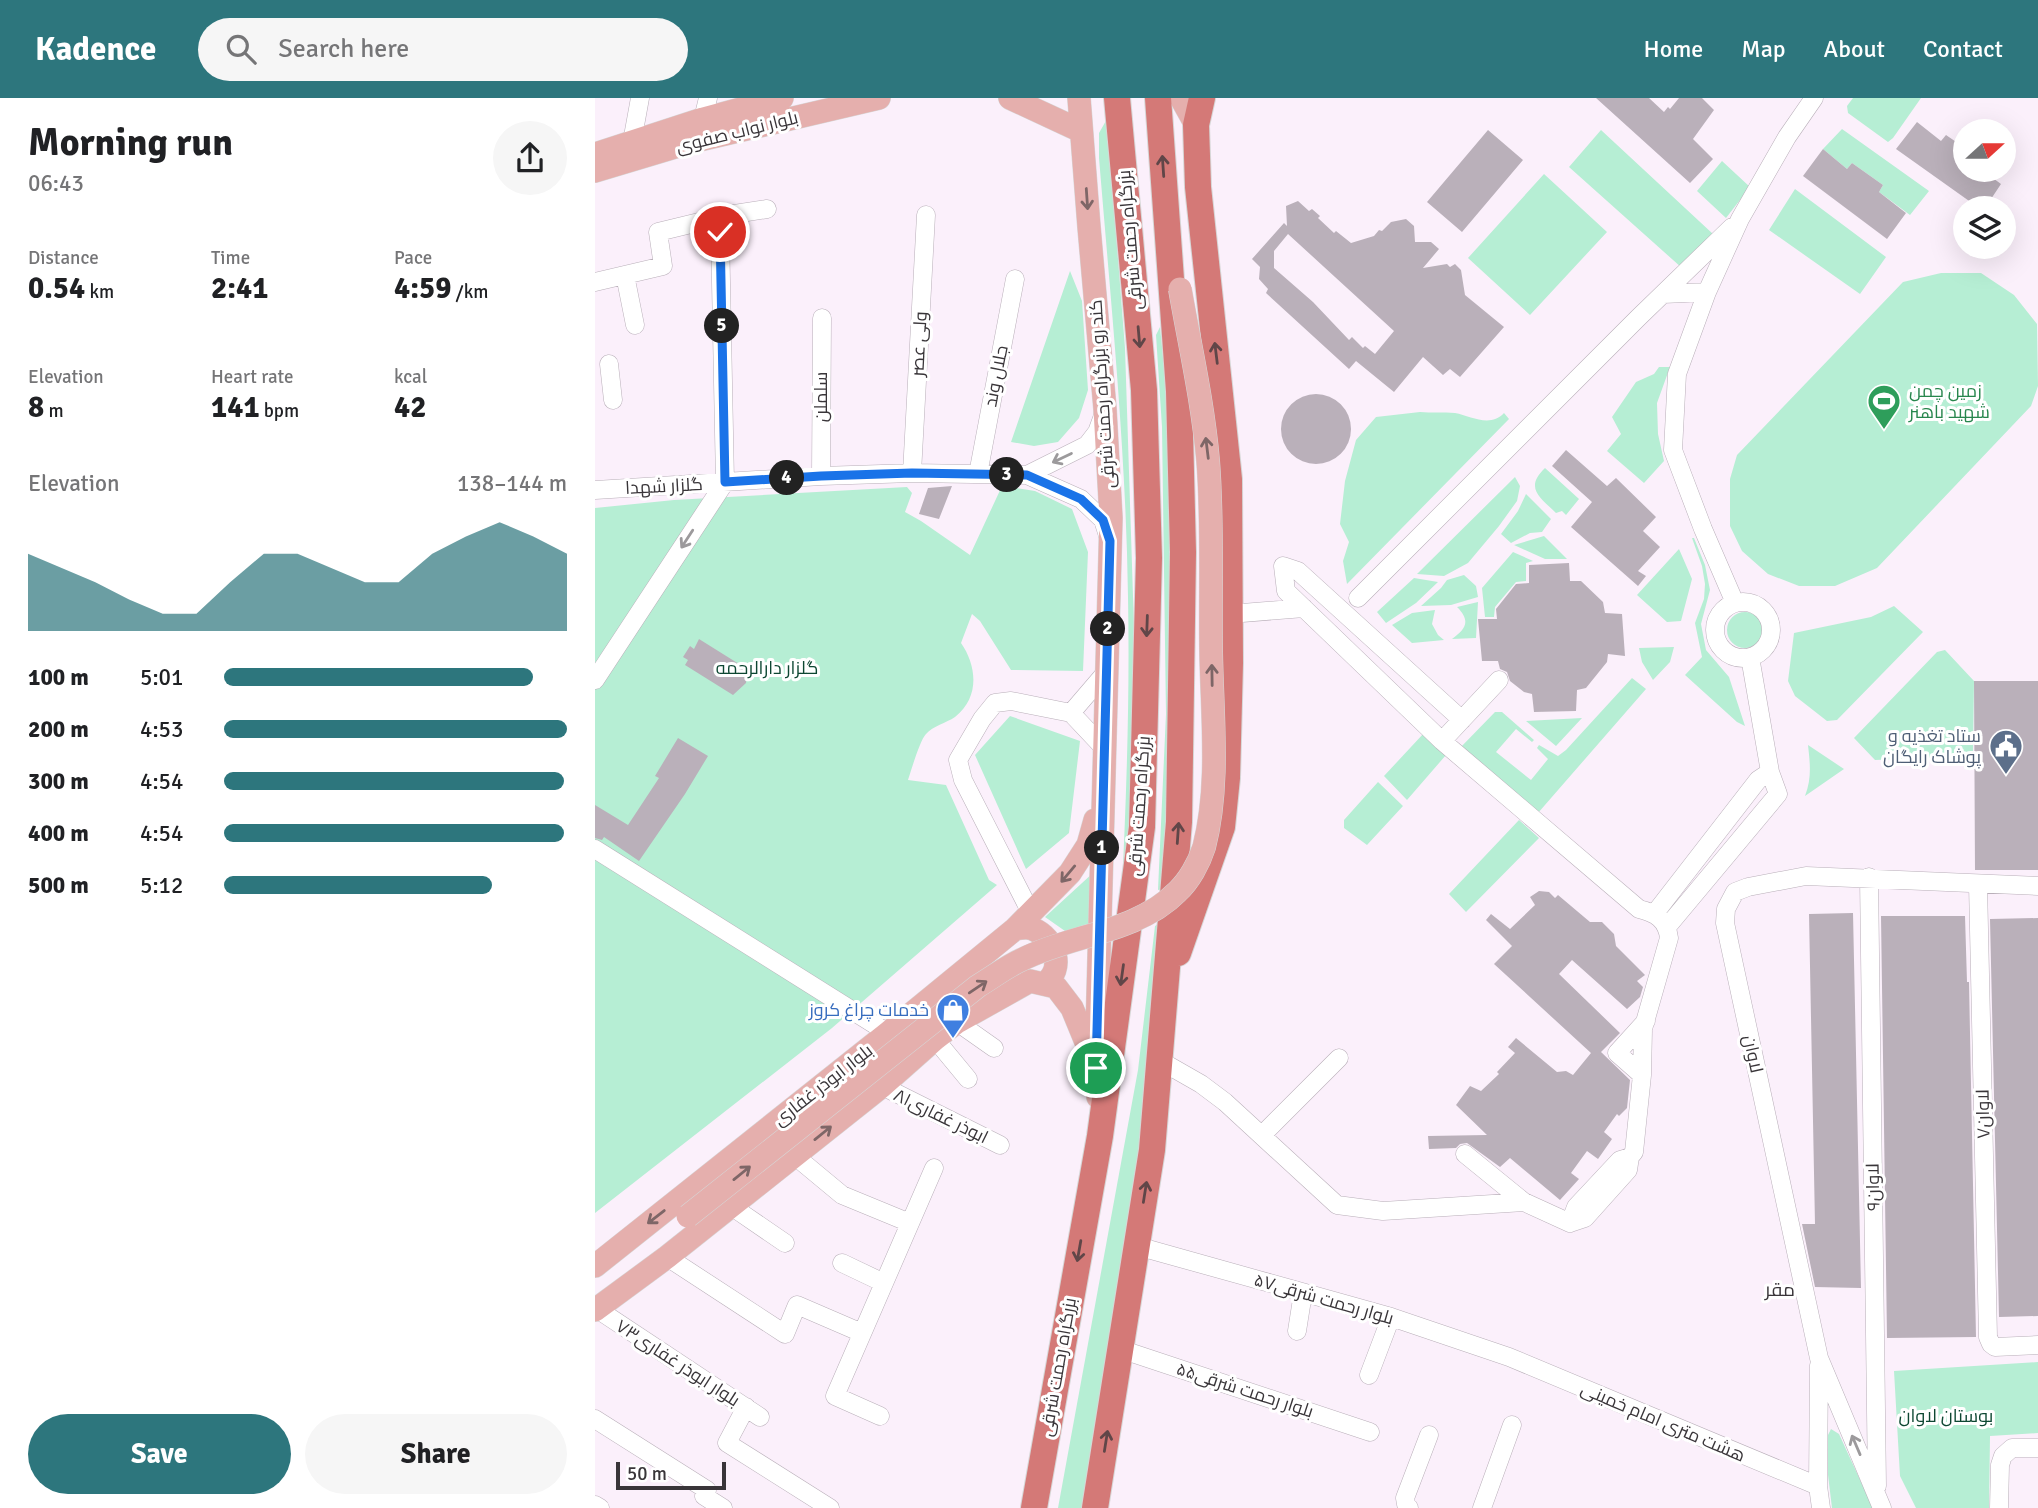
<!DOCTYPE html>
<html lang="en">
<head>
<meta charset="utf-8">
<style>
	body { margin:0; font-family:Signika,Cairo,sans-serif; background:#f6f6f6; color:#202124; height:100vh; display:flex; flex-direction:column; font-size:26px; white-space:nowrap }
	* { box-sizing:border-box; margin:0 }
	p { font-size:23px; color:#757577 }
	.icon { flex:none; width:38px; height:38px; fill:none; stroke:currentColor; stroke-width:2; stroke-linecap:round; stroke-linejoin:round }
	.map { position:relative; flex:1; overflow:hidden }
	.side { display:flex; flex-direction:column; background:#fff; width:595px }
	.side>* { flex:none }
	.needle { width:46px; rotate:69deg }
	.buttons { position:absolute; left:1358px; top:21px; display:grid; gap:14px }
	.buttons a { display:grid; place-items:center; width:63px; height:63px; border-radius:50%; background:#fff; box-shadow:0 7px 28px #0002; font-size:35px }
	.scale { position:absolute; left:21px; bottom:18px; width:110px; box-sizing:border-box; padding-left:7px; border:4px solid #393539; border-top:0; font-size:19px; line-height:24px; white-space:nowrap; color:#393539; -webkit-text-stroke:5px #fff; paint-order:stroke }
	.pin { position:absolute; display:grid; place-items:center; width:60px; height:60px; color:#fff; margin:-30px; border:4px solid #fff; border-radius:50%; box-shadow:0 2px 7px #0007 }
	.km { position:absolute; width:35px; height:35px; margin:-18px; border-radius:50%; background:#222; color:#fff; font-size:19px; line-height:35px; text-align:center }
	.round { display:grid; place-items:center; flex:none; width:74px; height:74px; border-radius:37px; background:#f6f6f6 }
	.summary { display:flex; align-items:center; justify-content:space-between; height:119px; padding:0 28px }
	h1 { font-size:38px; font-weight:700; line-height:52px }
	.metrics { display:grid; grid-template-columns:repeat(3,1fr); gap:10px; height:119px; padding:7px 28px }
	.metrics div { display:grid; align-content:center }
	.metrics b { font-size:30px; font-weight:700 }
	.metrics small { font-size:19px; font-weight:400 }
	.metrics p { font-size:19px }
	.chart { height:196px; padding:14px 28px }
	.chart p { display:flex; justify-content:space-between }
	.chart svg { width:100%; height:126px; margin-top:7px; fill:#2d767d; opacity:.7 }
	.action { display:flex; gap:14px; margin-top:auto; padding:14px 28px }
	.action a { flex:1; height:80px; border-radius:42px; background:#2d767d; color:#fff; font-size:28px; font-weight:700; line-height:80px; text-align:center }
	.action a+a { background:#f6f6f6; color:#202124 }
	ul { padding:0 28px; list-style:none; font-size:23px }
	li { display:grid; grid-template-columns:112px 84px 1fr; align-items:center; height:52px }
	li i { height:18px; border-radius:9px; background:#2d767d }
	header { display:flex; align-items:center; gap:42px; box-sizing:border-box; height:98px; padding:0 35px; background:#2d767d; color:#fff }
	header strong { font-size:33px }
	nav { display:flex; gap:38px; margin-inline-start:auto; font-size:24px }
	.search { width:490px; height:63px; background:#f6f6f6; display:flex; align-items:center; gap:18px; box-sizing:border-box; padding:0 24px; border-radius:38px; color:#757577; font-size:26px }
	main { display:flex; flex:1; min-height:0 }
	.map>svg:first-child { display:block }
	.green { fill:#b6eed4 }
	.building { fill:#bab0ba; fill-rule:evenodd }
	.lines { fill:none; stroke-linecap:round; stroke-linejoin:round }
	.minor-casing { stroke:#b9afb9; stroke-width:19 }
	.major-casing { stroke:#d7d7d7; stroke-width:24 }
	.highway-casing { stroke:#d7d7d7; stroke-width:28 }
	.minor { stroke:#fff; stroke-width:18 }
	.major { stroke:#e5afad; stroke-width:23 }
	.highway { stroke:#d47977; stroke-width:26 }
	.major-bridge-casing { stroke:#d7d7d7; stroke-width:24; stroke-linecap:butt }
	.major-bridge { stroke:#e5afad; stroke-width:23 }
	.oneway { stroke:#604648 }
	.oneway2 { stroke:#7e6667 }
	.oneway3 { stroke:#9c9a9c }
	.route-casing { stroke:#fff; stroke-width:14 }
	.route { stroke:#1a73e8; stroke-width:9 }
	.labels { text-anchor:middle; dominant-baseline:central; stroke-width:6; stroke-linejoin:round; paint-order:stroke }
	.street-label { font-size:18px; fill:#393539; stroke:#fff }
	.leisure-label { font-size:18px; fill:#27864d; stroke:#fff; text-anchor:start }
	.park-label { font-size:18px; fill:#0d4732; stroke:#fff }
	.service-label { font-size:18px; fill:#4e5e75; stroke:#fff; text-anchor:end }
	.shop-label { font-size:18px; fill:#366cbe; stroke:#fff; text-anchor:end }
	.neighbourhood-label { font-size:19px; fill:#393539; stroke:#fff }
</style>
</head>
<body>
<header>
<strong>Kadence</strong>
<div class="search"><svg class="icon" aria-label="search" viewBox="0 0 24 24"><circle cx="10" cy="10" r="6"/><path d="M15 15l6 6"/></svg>Search here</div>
<nav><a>Home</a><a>Map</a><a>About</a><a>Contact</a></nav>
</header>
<main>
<section class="side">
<div class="summary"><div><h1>Morning run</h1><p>06:43</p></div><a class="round"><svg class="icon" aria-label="share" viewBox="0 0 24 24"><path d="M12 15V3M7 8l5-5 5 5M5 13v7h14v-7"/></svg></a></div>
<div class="metrics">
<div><p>Distance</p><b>0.54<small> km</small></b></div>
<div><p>Time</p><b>2:41</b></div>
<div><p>Pace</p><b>4:59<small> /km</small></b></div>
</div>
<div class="metrics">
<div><p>Elevation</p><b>8<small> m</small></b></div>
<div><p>Heart rate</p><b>141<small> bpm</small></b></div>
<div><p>kcal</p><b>42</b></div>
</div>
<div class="chart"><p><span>Elevation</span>138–144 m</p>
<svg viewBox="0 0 160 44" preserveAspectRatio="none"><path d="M0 44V17L10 22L20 27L30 33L40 38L50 38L60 27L70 17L80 17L90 22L100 27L110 27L120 17L130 11L140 6L150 11L160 17V44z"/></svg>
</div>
<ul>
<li><b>100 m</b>5:01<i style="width:90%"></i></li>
<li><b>200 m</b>4:53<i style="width:100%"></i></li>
<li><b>300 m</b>4:54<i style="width:99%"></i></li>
<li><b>400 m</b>4:54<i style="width:99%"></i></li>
<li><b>500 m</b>5:12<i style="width:78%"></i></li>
</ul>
<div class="action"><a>Save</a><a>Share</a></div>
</section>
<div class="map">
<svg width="1443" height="1410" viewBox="0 0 1443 1410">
	<rect width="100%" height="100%" fill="#fbf0fb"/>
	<path class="green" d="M1258 0H1326L1298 40 1293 44 1253 15 1252 8Z
		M512 21 530 250 541 591 534 771 526 812C531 708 535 604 533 499 531 353 516 206 504 60V35Z
		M1247 31 1334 93 1315 117 1284 94 1288 87 1257 65 1252 71 1228 51Z
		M1006 32 1118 136 1087 170 974 69Z
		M1127 63 1155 89 1131 120 1102 93Z
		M949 76 1012 134 935 217 873 160Z
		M1200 91 1291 159 1265 196 1174 132Z
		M475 173 487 203 493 292 484 320 463 344 439 348 416 344Z
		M1346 175H1386L1419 197 1442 226 1443 288 1436 308 1282 470 1240 488H1204L1173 476 1147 453 1135 428V381L1142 357 1308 184Z
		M565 229 577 348 571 790 563 792 571 616 567 329 561 237Z
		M1064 269H1075L1062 305 1063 336 1069 363 1049 385 1012 353 1026 336 1017 319 1041 284 1059 276Z
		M825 314C836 315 849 314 860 315 876 318 895 330 909 315L914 321 752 486 748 463 754 444 745 426 750 383 761 342 781 319Z
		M950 370 984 401 971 417 967 413 961 415C945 399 929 390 950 370Z
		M920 379 925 388 922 403 904 428 873 465 849 478 822 476Z
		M407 388 440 393 477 411 493 454 488 573 416 572 385 523 377 516 366 545C382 568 385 599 360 619 351 625 338 628 331 636 325 642 316 673 313 682L351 687 394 782 402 787 237 930 0 1115V410L79 402 312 389 317 395 310 414 326 423 375 457Z
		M931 396 956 421 947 434 935 435 916 445 906 436 923 413Z
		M949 438 972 461H950L919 447Z
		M1097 440H1099L1110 467 1115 492 1106 526 1111 552 1134 579 1150 628 1142 624 1090 577 1107 559 1100 525 1109 501 1110 486 1107 468Z
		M1084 451 1097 481 1086 523 1072 524 1042 497Z
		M918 454 938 463 931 465V483L921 484 900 509 899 519H890L887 490Z
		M869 477 881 488 883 499 856 507 826 508 846 490 852 482Z
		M819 480 843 484 821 505 791 525 782 514Z
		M883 504 881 540 857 541C871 531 876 523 862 509Z
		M1299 508 1328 534 1242 622 1232 623 1200 598 1193 583 1199 535 1276 519Z
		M840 512 837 526 843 537 849 542 817 545 797 527 817 515Z
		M1132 532a18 18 0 1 1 36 0a18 18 0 1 1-36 0Z
		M1079 549 1075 564 1058 582 1047 564 1044 550Z
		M1350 552 1379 583 1378 658 1280 662 1259 640 1342 554Z
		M1037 580 1051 591 943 715 864 651 900 614H907L939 642 937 644 921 631 901 654 936 682 953 661 942 650 944 647 963 658 971 652Z
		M415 618 485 643 474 735 431 771 380 657Z
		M987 620 961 648 931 623Z
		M829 635 851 657 812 702 789 678Z
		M1213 647 1249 671 1210 698C1217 680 1215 665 1213 647Z
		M783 684 808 708 772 747 749 730V722Z
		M924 722 944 740 871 814 854 796Z
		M499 774 496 825 470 833 450 819Z
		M570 821 542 1068 488 1410H463L543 972 560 828Z
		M1443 1264V1335L1395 1338 1394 1410H1321L1305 1378 1299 1273Z
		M1236 1331 1244 1336 1278 1410H1237L1233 1377V1337Z"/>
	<path class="building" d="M1001 0H1054L1069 14 1073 9 1075 11 1084 0H1107L1119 12 1098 41 1118 61 1095 85Z
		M1322 24 1346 43 1351 37 1370 50V72H1387L1406 86 1390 110H1384L1301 51Z
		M893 32 928 62 867 134 832 104Z
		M1228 51 1252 71 1257 65 1288 87 1284 94 1311 115 1292 141 1208 78Z
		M703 103 714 113 717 111 725 118 723 120 739 135 741 133 756 145 779 138 784 132 787 133 796 124 811 121 819 128 820 144H836L844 151 828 170 852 166 855 169 860 166 866 172 870 197 909 229 865 279 855 271 848 277 828 259 799 294 761 263 754 271 671 195 673 191 664 181 665 169 657 161 689 125 692 128 691 108ZM693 136 799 233 780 256 770 248 768 250 757 239 754 242 718 204 679 170V153Z
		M686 331a35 35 0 1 1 70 0a35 35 0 1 1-70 0Z
		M971 352 1012 388 1021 380 1061 419 1048 433 1065 449 1043 473 1051 478 1043 488 976 429 997 404 957 368Z
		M357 388 344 421 324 416 333 390Z
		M974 465 975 483H986L1008 504 1010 515 1027 516 1030 558 1013 556 1012 564 991 590 982 592 981 613 939 614 937 596 929 594 915 583 912 574 905 571 903 563H887L883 521H902L901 511 921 486 934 485V467Z
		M104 541 152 571 151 585 138 597 90 567 93 562 88 559 95 548 99 551Z
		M1379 583H1443V772H1380Z
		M83 640 113 658 90 696 44 763 9 739 7 742 0 740V707L33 727 64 680 60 678Z
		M944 793 954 794 960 800 963 797 995 824H1007L1019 836 1021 848 1050 877 1042 883 1048 889 1045 899 1032 911 977 862 964 876 1025 935 1006 954 1035 982 1032 1010 1024 1018 1022 1016 1009 1034 1017 1041 1003 1061 992 1053 976 1075 984 1081 965 1102 915 1060 905 1069 872 1045 865 1046 861 1050 834 1051 833 1038 892 1037 861 1007 875 988 886 993 904 976 902 974 920 955 913 949 921 940 962 974 971 973 978 977 996 955 899 866 917 848 891 822 896 816 915 831 940 807 935 799Z
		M1258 815 1266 1190 1220 1189 1207 1126H1220L1214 816Z
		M1286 818H1370L1372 884H1374L1381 1239 1292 1240Z
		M1443 820V1218L1404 1219 1395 821Z"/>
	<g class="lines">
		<defs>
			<path id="minor" d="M108 21 113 0
				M37 44 45 0
				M30 177 40 227
				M0 184 68 168 63 134 133 117 172 111
				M1068 196 1112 194
				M14 266 18 302
				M509 315 502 334 492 347 432 377 486 401 508 422 514 441
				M317 375 331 117
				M383 376 420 181
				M226 378 227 220
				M0 392 226 378 317 375 432 377
				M763 500 1044 219 1137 129
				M1120 532a28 28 0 1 1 56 0a28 28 0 1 1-56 0Z
				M1140 505 1108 431 1078 352 1082 276 1112 194 1145 121 1192 39 1219 0
				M635 516 709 510
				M1155 559 1175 674
				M0 582 130 384 125 134
				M476 615 512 573
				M867 622 703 473 688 468 691 493 847 643 1044 811C1061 815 1072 822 1074 840L1048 931 1047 977 1039 1054 1035 1059 1033 1072 990 1120 975 1125 929 1104 870 1056
				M847 643 904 582
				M0 751 293 935
				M1274 779 1282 1388
				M1383 786 1393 1239 1396 1246 1400 1249 1443 1247
				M436 815 368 682 363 662 387 621 400 605 416 603 476 615 509 650
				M1060 815 1163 682 1175 674 1183 696 1072 829
				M362 924 399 950
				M340 941 373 981
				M564 962 606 986 630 1004 742 1107 788 1113 929 1104
				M1047 977 1022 955 1051 923
				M287 988 405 1047
				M667 1037 744 960
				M200 1058 247 1097 315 1125
				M136 1108 190 1145
				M975 1125 981 1109 1025 1062 1035 1059
				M542 1148 796 1219 914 1259 1223 1388
				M72 1159 190 1236 202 1207 267 1235
				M247 1165 289 1185
				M2 1211 165 1319
				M702 1233 708 1195
				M525 1251 775 1334
				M1224 1267 1223 1388 1226 1410
				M774 1277 796 1219
				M151 1309 132 1345 235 1410
				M285 1318 240 1298 339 1070
				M0 1321 112 1392 109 1398 128 1410
				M0 1407 5 1410
				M814 1410 811 1406 810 1400 834 1337
				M887 1410 917 1327
				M1287 1410 1224 1260 1130 825 1131 811 1140 794 1153 789 1211 778 1443 788
				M1404 1410 1405 1367 1408 1358 1417 1350H1443"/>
			<path id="major" d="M415 0 486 33
				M484 0 494 129 510 311 516 420 501 970 503 999
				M586 0 601 27
				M0 56 108 21 187 0
				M0 73 100 43 284 0
				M420 831C426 830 433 829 438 831 460 840 471 871 449 886
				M0 1168 293 935 420 831 475 775 493 747 500 722
				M0 1212 72 1159 287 988 340 941 362 924 435 883 461 889 477 910 498 961"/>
			<path id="highway" d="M583 855 627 729 632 680 635 565 634 381 603 89 601 27 607 0
				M439 1410 505 1038 547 729 554 460 549 292 522 0
				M500 1410 557 1052 584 724 588 454 584 293 563 0"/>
		</defs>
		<use href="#minor" class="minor-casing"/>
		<use href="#major" class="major-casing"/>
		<use href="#highway" class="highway-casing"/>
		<use href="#minor" class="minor"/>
		<use href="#major" class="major"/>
		<use href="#highway" class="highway"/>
		<defs>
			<path id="major-bridge" d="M93 1118 383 888C398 879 412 868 428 861 478 836 541 835 582 794 594 783 604 765 609 749 625 687 617 617 616 554 615 490 618 426 613 363 608 305 595 248 585 191"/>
		</defs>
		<use href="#major-bridge" class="major-bridge-casing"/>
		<use href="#major-bridge" class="major-bridge"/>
	</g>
	<defs><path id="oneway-shaft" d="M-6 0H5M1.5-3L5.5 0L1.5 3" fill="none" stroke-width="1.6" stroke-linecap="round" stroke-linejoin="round" transform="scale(1.75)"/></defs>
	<g class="oneway">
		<use href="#oneway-shaft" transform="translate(568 68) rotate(-94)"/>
		<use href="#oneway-shaft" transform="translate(544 239) rotate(85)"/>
		<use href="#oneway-shaft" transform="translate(621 255) rotate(-97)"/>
		<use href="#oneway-shaft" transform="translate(552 528) rotate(92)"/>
		<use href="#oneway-shaft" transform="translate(583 735) rotate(-86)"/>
		<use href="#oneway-shaft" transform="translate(527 877) rotate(98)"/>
		<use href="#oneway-shaft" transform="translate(550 1094) rotate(-81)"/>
		<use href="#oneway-shaft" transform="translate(484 1153) rotate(100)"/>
		<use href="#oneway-shaft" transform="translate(511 1343) rotate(-81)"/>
	</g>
	<g class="oneway2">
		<use href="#oneway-shaft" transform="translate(492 101) rotate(86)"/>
		<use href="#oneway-shaft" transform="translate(612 350) rotate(-97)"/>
		<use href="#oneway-shaft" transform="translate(617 577) rotate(-91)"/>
		<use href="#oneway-shaft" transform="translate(473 776) rotate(130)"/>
		<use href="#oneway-shaft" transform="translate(383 889) rotate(-34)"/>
		<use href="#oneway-shaft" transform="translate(228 1035) rotate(-39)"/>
		<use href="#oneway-shaft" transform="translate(147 1075) rotate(-39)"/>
		<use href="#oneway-shaft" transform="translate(61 1119) rotate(142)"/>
	</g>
	<g class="oneway3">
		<use href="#oneway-shaft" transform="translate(467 360) rotate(154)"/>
		<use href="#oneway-shaft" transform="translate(92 441) rotate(123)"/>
		<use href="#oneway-shaft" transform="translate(1261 1347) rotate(-113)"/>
	</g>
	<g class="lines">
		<defs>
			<path id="route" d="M125 134 130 384 226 378 317 375 432 377 486 401 508 422 515 443 501 970"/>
		</defs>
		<use href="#route" class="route-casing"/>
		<use href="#route" class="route"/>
	</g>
	<defs>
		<symbol id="stadium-pin" viewBox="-11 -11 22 30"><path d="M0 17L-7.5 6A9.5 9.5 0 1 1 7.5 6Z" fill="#2e9e5b" stroke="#fff"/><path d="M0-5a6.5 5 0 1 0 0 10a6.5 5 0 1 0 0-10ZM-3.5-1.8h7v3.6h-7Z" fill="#fff"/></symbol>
		<symbol id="civic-pin" viewBox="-11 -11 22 30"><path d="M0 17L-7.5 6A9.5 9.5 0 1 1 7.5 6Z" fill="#5c6f8a" stroke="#fff"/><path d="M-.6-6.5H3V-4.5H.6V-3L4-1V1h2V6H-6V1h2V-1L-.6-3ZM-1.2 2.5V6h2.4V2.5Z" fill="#fff"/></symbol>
		<symbol id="shop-pin" viewBox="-11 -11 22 30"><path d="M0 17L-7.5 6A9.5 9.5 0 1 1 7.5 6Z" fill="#3f7fe0" stroke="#fff"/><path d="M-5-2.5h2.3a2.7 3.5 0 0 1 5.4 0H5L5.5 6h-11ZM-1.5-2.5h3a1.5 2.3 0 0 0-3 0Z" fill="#fff"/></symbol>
	</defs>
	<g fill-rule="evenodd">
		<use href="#stadium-pin" x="1270" y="284" width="38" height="52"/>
		<use href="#civic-pin" x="1392" y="629" width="38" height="52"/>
		<use href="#shop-pin" x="339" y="893" width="38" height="52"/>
	</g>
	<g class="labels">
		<g class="street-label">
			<text transform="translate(142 34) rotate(-14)">بلوار نواب صفوی</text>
			<text transform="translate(535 142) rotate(-95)">بزرگراه رحمت شرقی</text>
			<text transform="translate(324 246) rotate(-87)">ولی عصر</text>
			<text transform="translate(401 278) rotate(-79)">جلال وند</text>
			<text transform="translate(507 296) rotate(-94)">کند رو بزرگراه رحمت شرقی</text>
			<text transform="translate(226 299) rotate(-90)">سلملن</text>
			<text transform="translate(69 388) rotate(-3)">گلزار شهدا</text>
			<text transform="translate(544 708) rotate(-86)">بزرگراه رحمت شرقی</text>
			<text transform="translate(1158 956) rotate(78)">لاوان</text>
			<text transform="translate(228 987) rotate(-38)">بلوار ابوذر غفاری</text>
			<text transform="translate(1388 1016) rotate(-91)">۷لاوان</text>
			<text transform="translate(346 1018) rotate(26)">۸۱ابوذر غفاری</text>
			<text transform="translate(1278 1089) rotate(-91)">۹لاوان</text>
			<text transform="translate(729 1201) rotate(16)">۵۷بلوار رحمت شرقی</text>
			<text transform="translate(83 1265) rotate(33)">بلوار ابوذر غفاری۷۳</text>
			<text transform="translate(463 1269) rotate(-80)">بزرگراه رحمت شرقی</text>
			<text transform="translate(650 1292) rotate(18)">بلوار رحمت شرقی۵۵</text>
			<text transform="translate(1068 1324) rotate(23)">هشت متری امام خمینی</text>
		</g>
		<g class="leisure-label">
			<text x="1314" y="293">زمین چمن<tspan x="1314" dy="21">شهید باهنر</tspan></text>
		</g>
		<g class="park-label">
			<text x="172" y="570">گلزار دارالرحمه</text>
			<text x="1351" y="1318">بوستان لاوان</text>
		</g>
		<g class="service-label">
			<text x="1386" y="638">ستاد تغذیه و<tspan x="1386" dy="21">پوشاک رایگان</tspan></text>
		</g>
		<g class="shop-label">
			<text x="334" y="912">خدمات چراغ کروز</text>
		</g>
		<g class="neighbourhood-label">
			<text x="1185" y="1192">مقر</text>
		</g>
	</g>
</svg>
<div class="buttons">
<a><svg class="needle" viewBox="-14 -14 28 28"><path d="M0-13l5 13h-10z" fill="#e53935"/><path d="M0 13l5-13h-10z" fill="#757577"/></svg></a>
<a><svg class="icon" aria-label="layers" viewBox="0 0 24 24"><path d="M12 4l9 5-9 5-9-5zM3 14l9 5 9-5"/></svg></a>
</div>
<div class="scale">50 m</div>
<div class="pin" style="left:501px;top:970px;background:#1e9e55"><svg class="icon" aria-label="arrive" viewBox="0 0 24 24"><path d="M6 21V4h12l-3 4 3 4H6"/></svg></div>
<div class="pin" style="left:125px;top:134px;background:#d93025"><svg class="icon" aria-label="check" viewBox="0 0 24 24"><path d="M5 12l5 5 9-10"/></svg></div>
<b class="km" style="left:507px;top:750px">1</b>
<b class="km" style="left:513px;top:531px">2</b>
<b class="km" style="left:412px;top:377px">3</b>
<b class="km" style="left:192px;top:380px">4</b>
<b class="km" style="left:127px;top:228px">5</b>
</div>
</main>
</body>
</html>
